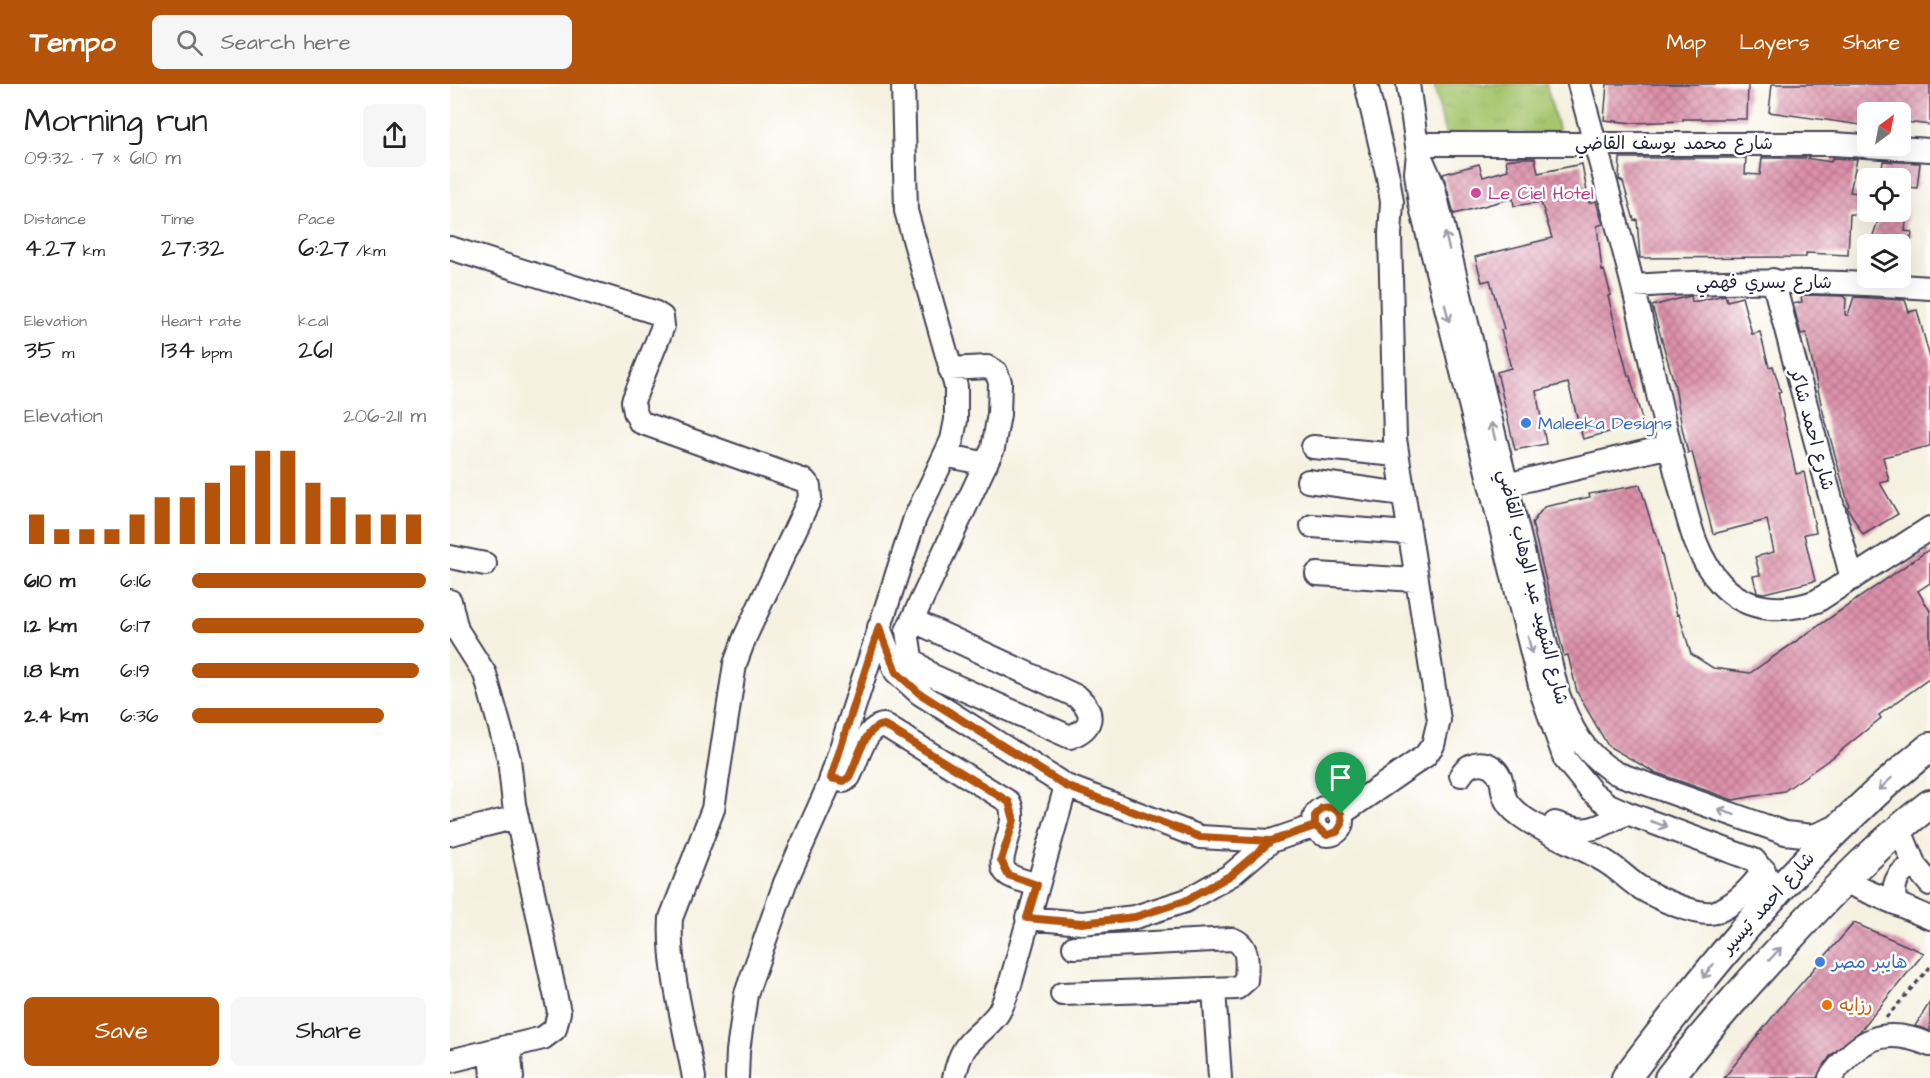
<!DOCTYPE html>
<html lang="en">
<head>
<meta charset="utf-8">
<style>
	body { margin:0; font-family:"Architects Daughter","Playpen Sans Arabic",sans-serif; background:#f6f6f6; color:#222; height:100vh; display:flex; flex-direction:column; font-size:22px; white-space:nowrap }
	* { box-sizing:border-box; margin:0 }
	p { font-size:20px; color:#767676 }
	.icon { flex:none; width:33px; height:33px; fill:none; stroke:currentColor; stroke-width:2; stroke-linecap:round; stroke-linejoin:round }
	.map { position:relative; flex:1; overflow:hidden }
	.panel { display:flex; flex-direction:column; background:#fff; width:450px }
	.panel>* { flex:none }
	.needle { width:39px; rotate:32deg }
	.buttons { position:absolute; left:1407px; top:18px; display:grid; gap:12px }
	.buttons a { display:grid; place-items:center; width:54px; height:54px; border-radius:9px; background:#fff; box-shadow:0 6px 24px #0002; font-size:30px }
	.pin { position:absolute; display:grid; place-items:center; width:51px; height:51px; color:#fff; margin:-62px -26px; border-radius:50% 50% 50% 0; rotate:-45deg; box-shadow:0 0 6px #0007 }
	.pin .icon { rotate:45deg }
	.round { display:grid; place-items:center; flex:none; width:63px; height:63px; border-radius:9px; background:#f6f6f6 }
	.headline { display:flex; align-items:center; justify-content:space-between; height:102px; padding:0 24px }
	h1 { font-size:33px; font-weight:600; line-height:45px }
	.figures { display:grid; grid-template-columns:repeat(3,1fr); gap:9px; height:102px; padding:6px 24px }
	.figures div { display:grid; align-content:center }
	.figures b { font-size:26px; font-weight:600 }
	.figures small { font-size:16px; font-weight:400 }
	.figures p { font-size:16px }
	.chart { height:168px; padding:12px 24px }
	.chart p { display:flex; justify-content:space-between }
	.chart svg { width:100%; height:108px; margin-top:6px; stroke:#b45309; stroke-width:6 }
	.action { display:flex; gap:12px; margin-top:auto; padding:12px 24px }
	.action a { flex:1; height:69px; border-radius:9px; background:#b45309; color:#fff; font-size:24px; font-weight:600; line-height:69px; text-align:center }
	.action a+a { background:#f6f6f6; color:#222 }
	ul { padding:0 24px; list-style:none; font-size:20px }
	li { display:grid; grid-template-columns:96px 72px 1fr; align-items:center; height:45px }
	li i { height:15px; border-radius:8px; background:#b45309 }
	header { display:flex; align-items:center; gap:36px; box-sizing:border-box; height:84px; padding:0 30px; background:#b45309; color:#fff }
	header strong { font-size:28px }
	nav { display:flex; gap:33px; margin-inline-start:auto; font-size:21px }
	.search { width:420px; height:54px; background:#f6f6f6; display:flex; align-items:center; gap:15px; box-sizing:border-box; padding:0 21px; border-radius:9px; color:#767676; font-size:22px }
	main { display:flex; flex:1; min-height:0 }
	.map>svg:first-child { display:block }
	.grass { fill:url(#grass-tufts); stroke:#647454; stroke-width:1.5 }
	.building { fill:url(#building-cross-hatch) }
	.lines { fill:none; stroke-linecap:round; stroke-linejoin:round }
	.minor-casing { stroke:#424154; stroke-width:26 }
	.major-casing { stroke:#424154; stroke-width:32 }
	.path { stroke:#424154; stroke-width:3; stroke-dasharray:4.5 4.5; stroke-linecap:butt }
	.minor { stroke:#fff; stroke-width:22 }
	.major { stroke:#fff; stroke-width:28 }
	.oneway { stroke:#9c9ca7 }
	.route-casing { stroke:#fff; stroke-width:12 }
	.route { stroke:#b45309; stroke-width:8 }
	.hotel-dot { fill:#d1479c; stroke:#fff; stroke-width:2 }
	.shop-dot { fill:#3f7fe0; stroke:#fff; stroke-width:2 }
	.food-dot { fill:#e8710a; stroke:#fff; stroke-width:2 }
	.labels { text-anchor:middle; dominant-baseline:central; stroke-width:5; stroke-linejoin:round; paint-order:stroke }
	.street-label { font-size:18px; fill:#22223b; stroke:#fff }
	.hotel-label { font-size:18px; fill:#b23c85; stroke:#fff; text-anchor:start }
	.shop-label { font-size:18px; fill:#366cbe; stroke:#fff; text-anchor:start }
	.food-label { font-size:18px; fill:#c56008; stroke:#fff; text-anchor:start }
</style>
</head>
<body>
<header>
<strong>Tempo</strong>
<div class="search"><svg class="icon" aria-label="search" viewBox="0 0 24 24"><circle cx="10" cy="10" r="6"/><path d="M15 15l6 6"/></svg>Search here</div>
<nav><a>Map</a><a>Layers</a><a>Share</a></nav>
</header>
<main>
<section class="panel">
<div class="headline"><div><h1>Morning run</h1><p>09:32 · 7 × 610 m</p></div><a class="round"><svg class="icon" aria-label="share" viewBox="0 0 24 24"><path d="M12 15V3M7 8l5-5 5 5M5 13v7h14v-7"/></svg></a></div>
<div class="figures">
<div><p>Distance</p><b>4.27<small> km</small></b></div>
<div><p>Time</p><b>27:32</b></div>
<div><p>Pace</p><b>6:27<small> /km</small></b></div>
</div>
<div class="figures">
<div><p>Elevation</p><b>35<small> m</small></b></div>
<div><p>Heart rate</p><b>134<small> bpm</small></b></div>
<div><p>kcal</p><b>261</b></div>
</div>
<div class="chart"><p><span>Elevation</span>206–211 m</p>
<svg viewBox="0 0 160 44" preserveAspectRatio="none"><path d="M5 44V32M15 44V38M25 44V38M35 44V38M45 44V32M55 44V25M65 44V25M75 44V19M85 44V12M95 44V6M105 44V6M115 44V19M125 44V25M135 44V32M145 44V32M155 44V32"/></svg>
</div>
<ul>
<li><b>610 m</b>6:16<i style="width:100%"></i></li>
<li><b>1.2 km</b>6:17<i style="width:99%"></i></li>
<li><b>1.8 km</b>6:19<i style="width:97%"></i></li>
<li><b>2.4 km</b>6:36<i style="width:82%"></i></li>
</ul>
<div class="action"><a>Save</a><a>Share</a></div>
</section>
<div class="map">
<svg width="1480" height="994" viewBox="0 0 1480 994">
	<defs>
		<pattern id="grass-tufts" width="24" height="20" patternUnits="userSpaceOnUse" patternTransform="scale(1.5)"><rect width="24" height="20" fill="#a6c66e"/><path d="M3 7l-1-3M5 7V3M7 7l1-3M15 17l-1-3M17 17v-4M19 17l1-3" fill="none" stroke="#8faa60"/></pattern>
		<pattern id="building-cross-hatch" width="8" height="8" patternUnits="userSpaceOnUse" patternTransform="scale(1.5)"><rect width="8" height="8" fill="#dd91aa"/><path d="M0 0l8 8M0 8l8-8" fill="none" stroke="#b3768c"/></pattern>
	</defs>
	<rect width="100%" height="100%" fill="#fff"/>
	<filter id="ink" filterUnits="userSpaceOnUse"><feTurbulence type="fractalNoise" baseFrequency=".0167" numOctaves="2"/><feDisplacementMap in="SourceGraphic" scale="12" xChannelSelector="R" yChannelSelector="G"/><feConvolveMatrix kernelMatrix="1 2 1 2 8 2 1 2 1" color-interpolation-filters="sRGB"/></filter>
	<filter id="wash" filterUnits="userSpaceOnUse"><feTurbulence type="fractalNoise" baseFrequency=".008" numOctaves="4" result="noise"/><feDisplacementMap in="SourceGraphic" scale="24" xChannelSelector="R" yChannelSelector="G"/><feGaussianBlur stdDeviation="1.35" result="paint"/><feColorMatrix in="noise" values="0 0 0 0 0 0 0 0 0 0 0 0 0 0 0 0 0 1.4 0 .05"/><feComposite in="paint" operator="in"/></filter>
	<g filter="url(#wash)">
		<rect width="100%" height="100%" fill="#f5f1e0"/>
		<path class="grass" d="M984 0H1096L1109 48 995 50Z"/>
		<g id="blocks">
			<path class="building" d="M1157 0H1298L1297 35H1233V37L1183 39 1154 36Z
				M1322 0H1480V41L1456 38 1457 28H1418V42L1319 28Z
				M1072 74H1085L1088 89 1132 80 1139 119 1146 117 1153 140 1147 142 1152 187 1154 186 1161 211 1158 212 1178 292H1180L1193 339 1133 355 1118 299 1086 307 1096 360 1065 366 1047 288 1061 284 1051 246 1054 245 1040 196 1032 198 1025 173 1102 154 1091 118 1064 122 1063 114 1004 130 993 90 1029 80 1033 93 1058 86 1056 76Z
				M1170 74H1296L1295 90 1310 91 1312 74H1355L1381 78 1382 74 1407 75 1400 108 1418 110V132L1400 130 1398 171 1356 169V173L1190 174 1187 135 1184 136 1173 98 1169 96Z
				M1433 77 1470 79 1467 104 1450 102V94H1431Z
				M1431 128H1457L1455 147 1462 148 1460 160H1420Z
				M1275 211 1277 217 1292 213 1302 250 1310 248 1319 283 1323 282 1331 308H1328L1346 390 1354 388 1366 448 1354 450 1365 497 1314 509 1307 508 1303 492 1310 491 1305 473 1324 468 1317 436 1263 450 1242 368 1238 369 1232 344 1225 302 1202 222 1236 213 1241 212 1242 218Z
				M1356 211 1393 212 1396 215 1395 231H1398L1404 213 1455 216 1459 228 1467 226 1480 274V362L1433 373 1439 397 1430 399 1448 430 1413 451 1397 423 1399 422 1372 324 1356 249 1351 250 1343 220 1352 218 1351 212Z
				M1190 401 1204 448H1206L1227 531 1229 530 1241 570 1263 584 1300 589 1480 465V499L1468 507 1480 527V594L1429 631 1431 634 1383 673 1334 707 1283 716 1204 688 1158 662 1127 608 1118 571 1114 572 1082 439 1094 423 1140 413 1139 410Z
				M1404 839 1474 869 1410 947 1380 972 1367 994H1274L1328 926Z
				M1480 918V947L1465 942Z"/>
		</g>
	</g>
	<g filter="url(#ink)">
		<use href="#blocks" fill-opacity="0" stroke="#424154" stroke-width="1.5"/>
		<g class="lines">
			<defs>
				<path id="minor" d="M958 0 968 69 966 89 970 119 1093 613 1115 675 1141 707 1157 720 1177 729 1304 776 1321 798 1323 810
					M1129 0C1147 67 1166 134 1183 202 1198 264 1211 326 1226 388 1237 427 1242 469 1271 500 1297 528 1334 529 1367 517L1480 444
					M967 60H1383L1480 66
					M972 76 983 101 1108 610C1121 645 1133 670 1166 689L1335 749 1363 752 1388 742
					M0 164 204 228 212 233 213 242 183 317 185 328 190 338 355 397 359 402 360 414 295 553 285 580 263 725 221 834C218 887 235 942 244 994
					M1323 196 1402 495
					M1183 202C1283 195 1380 196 1480 204
					M863 363 947 371
					M495 371 536 380
					M858 397 953 410
					M1056 401 1220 362
					M862 442 959 449
					M0 473 35 480
					M867 490 966 496
					M0 517 7 546 35 590 59 675 64 720 109 928 105 945 93 954 0 977
					M462 536 628 613C646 630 643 644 620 653L481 591 461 574 457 547 543 364 549 330 550 298 546 288 537 283 500 285
					M429 543 446 588 469 609 616 702 750 753 821 757 865 742
					M1011 691C1020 675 1042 675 1050 693 1053 699 1052 706 1054 711 1056 719 1064 727 1071 732 1097 751 1129 761 1156 778 1168 785 1178 796 1189 803 1205 813 1249 834 1266 828 1287 820 1302 803 1314 786
					M381 694 394 697 399 693C408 676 414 643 434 641L559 718C572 742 539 779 559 791 567 796 579 798 587 801
					M864 737a14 14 0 1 1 28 0a14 14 0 1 1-28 0Z
					M891 730 975 672 983 661 989 636 945 355 940 151 942 118 938 93 916 0
					M1105 739C1140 752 1145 744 1177 729
					M1449 744 1465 782 1480 800
					M0 750 67 733
					M1393 797 1480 834
					M1446 819C1441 802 1447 787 1465 782
					M577 834 632 839 685 833 735 817 781 791 821 757
					M764 905 770 994
					M612 910 787 904 796 896C797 880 800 861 782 855L624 863
					M59 962 62 994
					M40 967 42 994
					M287 994 288 967 296 910 335 799 379 701 465 434 502 356 506 336V303L456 127 453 0
					M504 994C513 954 523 959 546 932 553 924 556 910 560 901L616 702
					M1380 994C1408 955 1433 941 1480 961"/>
				<path id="major" d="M1176 994C1267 873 1361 758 1480 663
					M1219 994C1259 942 1303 894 1348 845 1389 801 1431 757 1480 720"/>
			</defs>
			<use href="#minor" class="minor-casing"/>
			<use href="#major" class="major-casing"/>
			<path class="path" d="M1436 934 1480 883"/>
			<use href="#minor" class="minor"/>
			<use href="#major" class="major"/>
		</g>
		<defs><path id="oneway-shaft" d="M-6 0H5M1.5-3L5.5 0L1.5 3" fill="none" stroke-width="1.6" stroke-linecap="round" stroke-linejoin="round" transform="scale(1.5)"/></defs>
		<g class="oneway">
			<use href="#oneway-shaft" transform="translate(997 157) rotate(-104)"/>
			<use href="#oneway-shaft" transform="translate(997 229) rotate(76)"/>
			<use href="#oneway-shaft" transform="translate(1043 347) rotate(-104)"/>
			<use href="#oneway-shaft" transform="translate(1080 561) rotate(76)"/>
			<use href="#oneway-shaft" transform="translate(1435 700) rotate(138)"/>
			<use href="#oneway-shaft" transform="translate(1276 728) rotate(-161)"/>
			<use href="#oneway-shaft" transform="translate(1209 740) rotate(19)"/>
			<use href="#oneway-shaft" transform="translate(1325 870) rotate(-47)"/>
			<use href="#oneway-shaft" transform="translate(1258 887) rotate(128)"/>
		</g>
	</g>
	<g class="lines" filter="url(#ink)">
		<defs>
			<path id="route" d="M891 730 882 723 872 724 865 732V742L821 757 750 753 616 702 469 609 446 588 429 543 381 694 394 697 399 693C408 677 414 642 434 641L559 718 564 736 551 776 558 791 587 801 577 834 632 839 685 833 735 817 781 791 821 757 865 742 877 751 887 748 892 740 891 730"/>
		</defs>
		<use href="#route" class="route-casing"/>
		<use href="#route" class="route"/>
	</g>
	<circle class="hotel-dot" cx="1026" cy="109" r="6"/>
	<g class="shop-dot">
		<circle cx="1076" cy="339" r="6"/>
		<circle cx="1370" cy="878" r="6"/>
	</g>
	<circle class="food-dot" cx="1377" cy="921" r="6"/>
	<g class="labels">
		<g class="street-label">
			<text x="1224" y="59">شارع محمد يوسف القاضي</text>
			<text x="1314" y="198">شارع يسري فهمي</text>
			<text transform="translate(1362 346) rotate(75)">شارع احمد شاكر</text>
			<text transform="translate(1083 503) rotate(76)">شارع الشهيد عبد الوهاب القاضي</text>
			<text transform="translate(1318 819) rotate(-48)">شارع احمد تيسير</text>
		</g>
		<g class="hotel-label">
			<text x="1038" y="109">Le Ciel Hotel</text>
		</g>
		<g class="shop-label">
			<text x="1088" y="339">Maleeka Designs</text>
			<text x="1382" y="878">هايبر مصر</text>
		</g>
		<g class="food-label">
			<text x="1389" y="921">رزايه</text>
		</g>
	</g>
</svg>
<div class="buttons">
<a><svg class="needle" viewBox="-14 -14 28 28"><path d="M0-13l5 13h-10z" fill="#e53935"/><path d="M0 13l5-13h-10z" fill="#767676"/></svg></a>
<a><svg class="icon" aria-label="locate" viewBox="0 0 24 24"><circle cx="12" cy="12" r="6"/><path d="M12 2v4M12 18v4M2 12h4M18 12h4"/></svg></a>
<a><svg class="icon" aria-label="layers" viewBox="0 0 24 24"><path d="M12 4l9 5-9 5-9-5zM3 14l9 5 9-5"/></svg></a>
</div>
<div class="pin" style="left:891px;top:730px;background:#1e9e55"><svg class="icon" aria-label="arrive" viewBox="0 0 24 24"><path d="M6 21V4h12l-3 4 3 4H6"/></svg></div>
</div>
</main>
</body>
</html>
